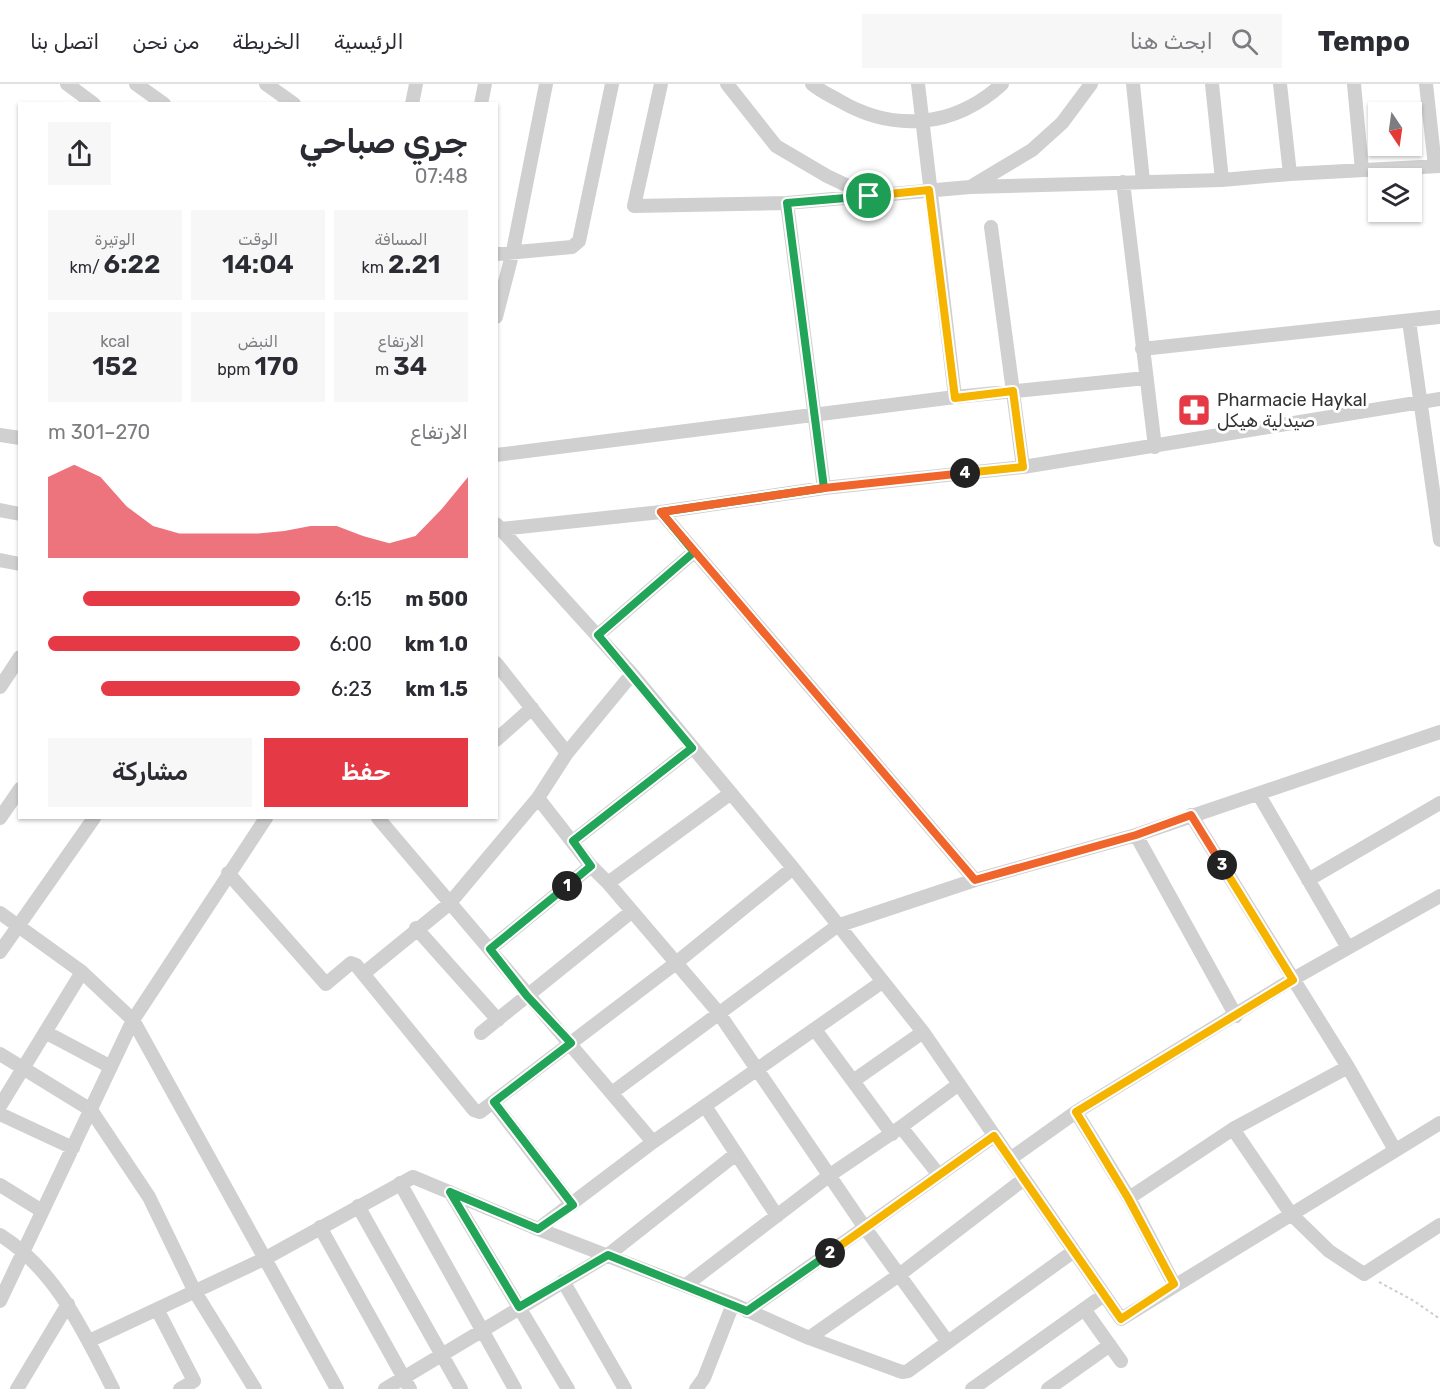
<!DOCTYPE html>
<html lang="ar">
<head>
<meta charset="utf-8">
<style>
	body { margin:0; font-family:Rubik,"Noto Sans Arabic",sans-serif; background:#f7f7f7; color:#2b2b33; direction:rtl; height:100vh; display:flex; flex-direction:column; font-size:22px; white-space:nowrap }
	* { box-sizing:border-box; margin:0 }
	p { font-size:20px; color:#7c7c81 }
	.icon { flex:none; width:33px; height:33px; fill:none; stroke:currentColor; stroke-width:2; stroke-linecap:round; stroke-linejoin:round }
	.map { position:relative; flex:1; overflow:hidden; direction:ltr }
	.panel { position:absolute; left:18px; top:18px; width:480px; height:717px; display:flex; flex-direction:column; background:#fff; border-radius:0px; box-shadow:0 2px 4px #0004; direction:rtl }
	.panel>* { flex:none }
	.needle { width:39px; rotate:167deg }
	.controls { position:absolute; left:1368px; top:18px; display:grid; gap:12px }
	.controls a { display:grid; place-items:center; width:54px; height:54px; border-radius:0px; background:#fff; box-shadow:0 2px 4px #0004; font-size:30px }
	.pin { position:absolute; display:grid; place-items:center; width:51px; height:51px; color:#fff; margin:-26px; border:3px solid #fff; border-radius:50%; box-shadow:0 2px 6px #0007 }
	.km { position:absolute; width:30px; height:30px; margin:-15px; border-radius:50%; background:#222; color:#fff; font-size:16px; line-height:30px; text-align:center }
	.round { display:grid; place-items:center; flex:none; width:63px; height:63px; border-radius:0px; background:#f7f7f7 }
	.headline { display:flex; align-items:center; justify-content:space-between; height:102px; padding:0 30px }
	h1 { font-size:33px; font-weight:600; line-height:45px }
	.metrics { display:grid; grid-template-columns:repeat(3,1fr); gap:9px; height:102px; padding:6px 30px }
	.metrics div { display:grid; align-content:center; border-radius:0px; background:#f7f7f7; text-align:center }
	.metrics b { font-size:26px; font-weight:600 }
	.metrics small { font-size:16px; font-weight:400 }
	.metrics p { font-size:16px }
	.chart { height:168px; padding:12px 30px }
	.chart p { display:flex; justify-content:space-between }
	.chart svg { width:100%; height:108px; margin-top:6px; fill:#e63946; opacity:.7 }
	.primary-button { display:flex; gap:12px; margin-top:auto; padding:12px 30px }
	.primary-button a { flex:1; height:69px; border-radius:0px; background:#e63946; color:#fff; font-size:24px; font-weight:600; line-height:69px; text-align:center }
	.primary-button a+a { background:#f7f7f7; color:#2b2b33 }
	ul { padding:0 30px; list-style:none; font-size:20px }
	li { display:grid; grid-template-columns:96px 72px 1fr; align-items:center; height:45px }
	li i { height:15px; border-radius:8px; background:#e63946 }
	header { display:flex; align-items:center; gap:36px; box-sizing:border-box; height:84px; padding:0 30px; background:#fff; border-bottom:2px solid #e1e1e2 }
	header strong { font-size:28px }
	nav { display:flex; gap:33px; margin-inline-start:auto; font-size:21px }
	.search { width:420px; height:54px; background:#f7f7f7; display:flex; align-items:center; gap:15px; box-sizing:border-box; padding:0 21px; border-radius:0px; color:#7c7c81; font-size:22px }
	.map>svg:first-child { display:block }
	.lines { fill:none; stroke-linecap:round; stroke-linejoin:round }
	.path { stroke:#cdcdcd; stroke-width:2; stroke-dasharray:3 3; stroke-linecap:butt }
	.street { stroke:#d0d0d0; stroke-width:14 }
	.split-1-casing { stroke:#fff; stroke-width:12 }
	.split-2-casing { stroke:#fff; stroke-width:12 }
	.split-3-casing { stroke:#fff; stroke-width:12 }
	.split-4-casing { stroke:#fff; stroke-width:12 }
	.split-5-casing { stroke:#fff; stroke-width:12 }
	.split-1 { stroke:#22a559; stroke-width:8 }
	.split-2 { stroke:#22a559; stroke-width:8 }
	.split-3 { stroke:#f5b400; stroke-width:8 }
	.split-4 { stroke:#f0652b; stroke-width:8 }
	.split-5 { stroke:#f5b400; stroke-width:8 }
	.labels { text-anchor:middle; dominant-baseline:central; stroke-width:6; stroke-linejoin:round; paint-order:stroke }
	.poi-label { font-size:18px; fill:#333; stroke:#fff; text-anchor:start }
</style>
</head>
<body>
<header>
<strong>Tempo</strong>
<div class="search"><svg class="icon" aria-label="search" viewBox="0 0 24 24"><circle cx="10" cy="10" r="6"/><path d="M15 15l6 6"/></svg>ابحث هنا</div>
<nav><a>الرئيسية</a><a>الخريطة</a><a>من نحن</a><a>اتصل بنا</a></nav>
</header>
<div class="map">
<svg width="1440" height="1305" viewBox="0 0 1440 1305">
	<rect width="100%" height="100%" fill="#fff"/>
	<g class="lines">
		<path class="path" d="M1379 1198 1414 1217 1440 1235"/>
		<path class="street" d="M67 0 94 20
			M136 0 164 20
			M266 0 294 20
			M661 0 634 122 787 119 867 112
			M727 0 776 62 827 92 869 112 970 103 1222 96 1290 90 1440 82
			M812 0C820 7 831 12 840 17 895 49 955 43 1002 0
			M918 0 955 313
			M1133 0 1143 97
			M1212 0 1222 96
			M1280 0 1290 90
			M1354 0 1362 86
			M1426 0 1435 82
			M412 20 416 0
			M481 20 485 0
			M1123 98 1155 363
			M972 102 1032 66 1062 39 1091 0
			M787 119 824 404
			M991 143 1023 383
			M496 170 572 163 579 157 612 0
			M496 233 513 167 546 0
			M1409 237 1440 456
			M1142 265 1440 233
			M0 351 20 354
			M496 371 955 313 1146 294
			M0 426 20 430
			M661 428 975 796
			M496 440 632 590 793 784 923 948 1121 1235 1440 1039
			M501 445 661 428 824 404 1023 383 1440 315
			M0 476 20 480
			M598 551 694 468
			M496 579 567 669
			M0 603 20 573
			M496 656 532 624
			M1259 711 1348 864
			M538 714 591 782 608 799 718 928 865 1144 947 1257
			M1191 731 1348 983 1395 1066
			M0 734 20 705
			M378 734 653 1058
			M1136 751 1236 932
			M573 757 692 664
			M228 789 326 900 351 879 356 881 474 1026 480 1028 676 879 793 784
			M1308 796 1440 719
			M608 799 731 709
			M0 829 82 888 133 936 337 1305
			M416 844 498 936
			M490 865 591 782
			M0 868 94 734
			M363 890 449 820 538 714 567 669 632 590
			M816 947 892 1050
			M45 948 111 983
			M481 949 631 828
			M0 970 91 1026 149 1113 195 1208 255 1305
			M853 997 923 948
			M613 1008 837 842 975 796 1136 751 1440 648
			M493 1018 572 1121
			M0 1022 82 888
			M705 1022 777 1132
			M1076 1028 1129 1114 1174 1200
			M0 1030 73 1064
			M901 1043 939 1091
			M1233 1045 1291 1130 1329 1167 1364 1190 1440 1141
			M1010 1075 1076 1028 1293 895 1440 812
			M400 1099 515 1305
			M0 1101 42 1127
			M450 1108 568 1305
			M1129 1114 1233 1045 1348 983
			M358 1122 461 1305
			M320 1143 410 1305
			M538 1145 653 1058 882 898
			M0 1151C56 1186 84 1248 113 1305
			M563 1197 625 1305
			M686 1201 830 1091 901 1043 959 1000
			M0 1217 133 936 266 734
			M157 1225 194 1297 180 1305
			M1084 1225 1121 1277
			M747 1227 994 1052
			M809 1254 899 1191 1024 1095
			M89 1257 266 1174 413 1093 538 1145 733 1220 809 1254 902 1288 908 1287 1074 1167
			M17 1305 68 1220
			M385 1305 608 1171 736 1070
			M696 1305 704 1294 733 1220
			M972 1305 1104 1211
			M1048 1305 1110 1261"/>
	</g>
	<g class="lines">
		<defs>
			<path id="split-1" d="M567 802 591 782 573 757 692 664 598 551 694 468 661 428 824 404 787 119 869 112"/>
			<path id="split-2" d="M567 802 490 865 527 912 571 959 494 1018 573 1121 538 1145 450 1108 519 1223 608 1171 747 1227 830 1169"/>
			<path id="split-3" d="M830 1169 994 1052 1121 1235 1174 1200 1128 1114 1076 1028 1293 896 1222 781"/>
			<path id="split-4" d="M965 389 824 404 661 428 975 796 1136 751 1191 731 1222 781"/>
			<path id="split-5" d="M869 112 929 106 955 314 1013 307 1023 383 965 389"/>
		</defs>
		<use href="#split-1" class="split-1-casing"/>
		<use href="#split-2" class="split-2-casing"/>
		<use href="#split-3" class="split-3-casing"/>
		<use href="#split-4" class="split-4-casing"/>
		<use href="#split-5" class="split-5-casing"/>
		<use href="#split-1" class="split-1"/>
		<use href="#split-2" class="split-2"/>
		<use href="#split-3" class="split-3"/>
		<use href="#split-4" class="split-4"/>
		<use href="#split-5" class="split-5"/>
	</g>
	<defs>
		<symbol id="pharmacy-square" viewBox="-11 -11 22 22"><rect x="-9" y="-9" width="18" height="18" rx="4" fill="#e63946" stroke="#fff"/><path d="M-2-6h4v4h4v4h-4v4h-4v-4h-4v-4h4Z" fill="#fff"/></symbol>
	</defs>
	<g fill-rule="evenodd">
		<use href="#pharmacy-square" x="1175" y="307" width="38" height="38"/>
	</g>
	<g class="labels">
		<g class="poi-label">
			<text x="1217" y="316">Pharmacie Haykal<tspan x="1217" dy="21">صيدلية هيكل</tspan></text>
		</g>
	</g>
</svg>
<div class="controls">
<a><svg class="needle" viewBox="-14 -14 28 28"><path d="M0-13l5 13h-10z" fill="#e53935"/><path d="M0 13l5-13h-10z" fill="#7c7c81"/></svg></a>
<a><svg class="icon" aria-label="layers" viewBox="0 0 24 24"><path d="M12 4l9 5-9 5-9-5zM3 14l9 5 9-5"/></svg></a>
</div>
<div class="pin" style="left:869px;top:112px;background:#1e9e55"><svg class="icon" aria-label="arrive" viewBox="0 0 24 24"><path d="M6 21V4h12l-3 4 3 4H6"/></svg></div>
<b class="km" style="left:567px;top:802px">1</b>
<b class="km" style="left:830px;top:1169px">2</b>
<b class="km" style="left:1222px;top:781px">3</b>
<b class="km" style="left:965px;top:389px">4</b>
<section class="panel">
<div class="headline"><div><h1>جري صباحي</h1><p>07:48</p></div><a class="round"><svg class="icon" aria-label="share" viewBox="0 0 24 24"><path d="M12 15V3M7 8l5-5 5 5M5 13v7h14v-7"/></svg></a></div>
<div class="metrics">
<div><p>المسافة</p><b>2.21<small> km</small></b></div>
<div><p>الوقت</p><b>14:04</b></div>
<div><p>الوتيرة</p><b>6:22<small> /km</small></b></div>
</div>
<div class="metrics">
<div><p>الارتفاع</p><b>34<small> m</small></b></div>
<div><p>النبض</p><b>170<small> bpm</small></b></div>
<div><p>kcal</p><b>152</b></div>
</div>
<div class="chart"><p><span>الارتفاع</span>270–301 m</p>
<svg viewBox="0 0 160 44" preserveAspectRatio="none"><path d="M0 44V11L10 6L20 11L30 23L40 31L50 34L60 34L70 34L80 34L90 33L100 31L110 31L120 35L130 38L140 35L150 24L160 11V44z"/></svg>
</div>
<ul>
<li><b>500 m</b>6:15<i style="width:86%"></i></li>
<li><b>1.0 km</b>6:00<i style="width:100%"></i></li>
<li><b>1.5 km</b>6:23<i style="width:79%"></i></li>
</ul>
<div class="primary-button"><a>حفظ</a><a>مشاركة</a></div>
</section>
</div>
</body>
</html>
